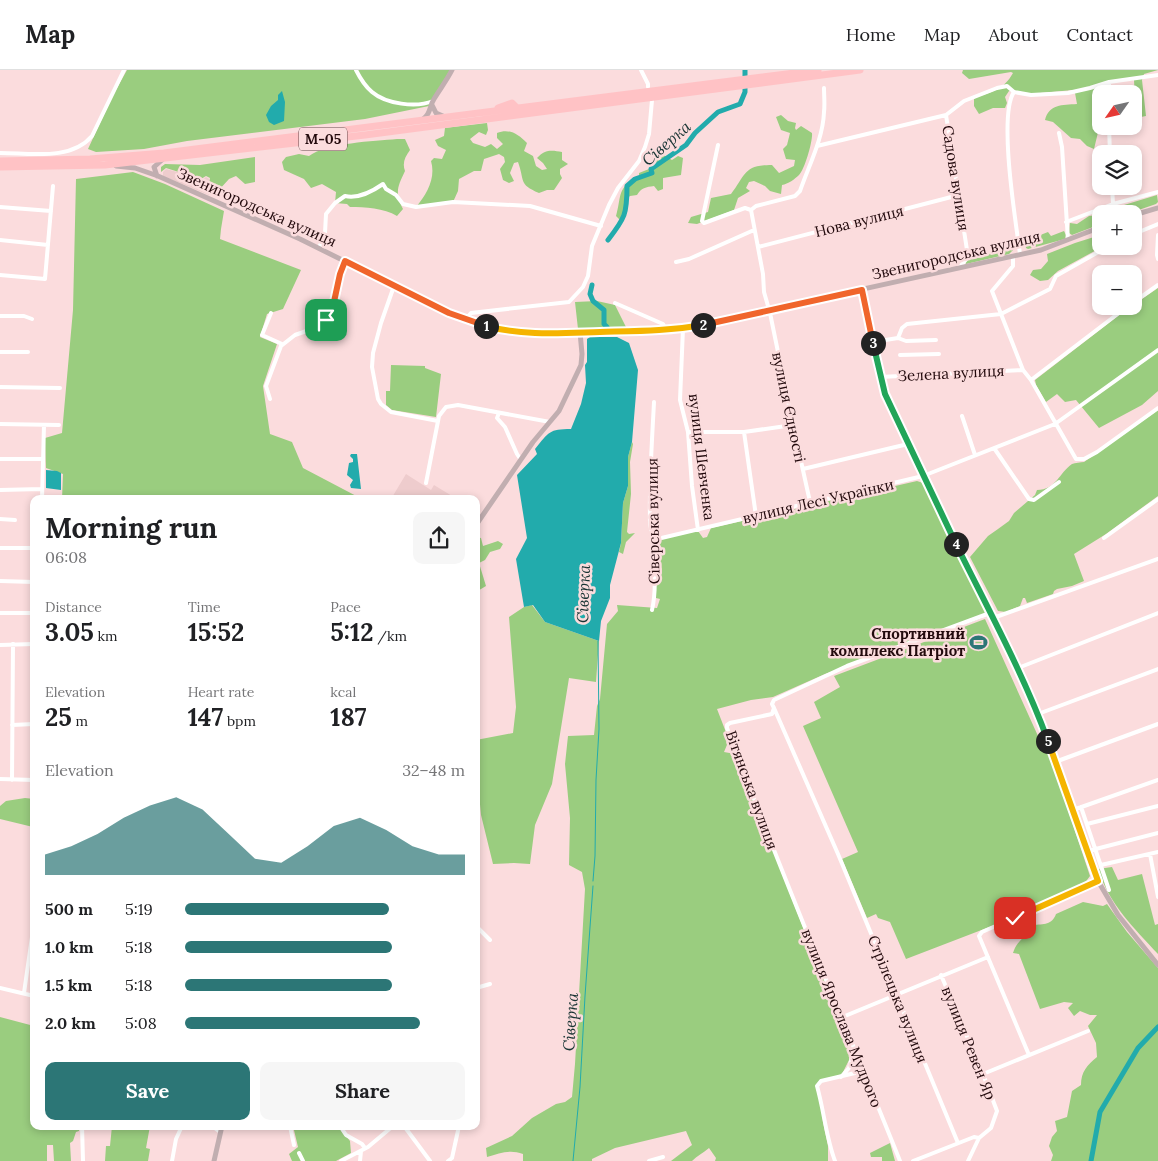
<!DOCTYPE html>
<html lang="en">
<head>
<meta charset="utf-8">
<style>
	body { margin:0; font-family:Lora,serif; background:#f6f6f6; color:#202124; height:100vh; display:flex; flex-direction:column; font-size:19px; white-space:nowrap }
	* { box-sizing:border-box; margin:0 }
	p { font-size:16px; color:#757577 }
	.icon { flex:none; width:28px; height:28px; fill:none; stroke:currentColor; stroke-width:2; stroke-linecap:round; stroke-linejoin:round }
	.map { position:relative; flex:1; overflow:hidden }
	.details { position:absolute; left:30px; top:425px; width:450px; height:635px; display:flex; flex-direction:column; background:#fff; border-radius:10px; box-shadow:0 2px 8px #0003 }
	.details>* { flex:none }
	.needle { width:32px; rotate:236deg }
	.tools { position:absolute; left:1092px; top:15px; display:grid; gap:10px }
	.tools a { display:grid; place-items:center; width:50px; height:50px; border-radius:10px; background:#fff; box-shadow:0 2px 8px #0003; font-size:25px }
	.pin { position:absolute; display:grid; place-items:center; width:42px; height:42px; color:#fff; margin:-21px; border-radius:10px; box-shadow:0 2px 8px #0006 }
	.km { position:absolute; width:25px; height:25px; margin:-12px; border-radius:50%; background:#222; color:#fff; font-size:14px; line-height:25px; text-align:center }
	.round { display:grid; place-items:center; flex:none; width:52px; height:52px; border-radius:10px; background:#f6f6f6 }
	.head { display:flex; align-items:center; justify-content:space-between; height:85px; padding:0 15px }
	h1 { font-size:28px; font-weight:700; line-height:38px }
	.figures { display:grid; grid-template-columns:repeat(3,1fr); gap:8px; height:85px; padding:5px 15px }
	.figures div { display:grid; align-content:center }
	.figures b { font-size:25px; font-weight:700 }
	.figures small { font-size:14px; font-weight:400 }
	.figures p { font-size:14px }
	.chart { height:140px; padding:10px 15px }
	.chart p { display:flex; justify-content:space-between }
	.chart svg { width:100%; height:90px; margin-top:5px; fill:#2c7676; opacity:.7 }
	.primary-button { display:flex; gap:10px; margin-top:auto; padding:10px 15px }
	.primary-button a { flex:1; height:58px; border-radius:10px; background:#2c7676; color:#fff; font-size:20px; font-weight:700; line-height:58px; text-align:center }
	.primary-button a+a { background:#f6f6f6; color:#202124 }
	ul { padding:0 15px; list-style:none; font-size:16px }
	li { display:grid; grid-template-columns:80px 60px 1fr; align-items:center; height:38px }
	li i { height:12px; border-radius:6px; background:#2c7676 }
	header { display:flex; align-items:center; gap:30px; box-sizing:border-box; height:70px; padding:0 25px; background:#fff; border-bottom:1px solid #e0e0e0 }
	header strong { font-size:24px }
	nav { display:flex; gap:28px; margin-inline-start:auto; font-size:18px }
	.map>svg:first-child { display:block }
	.built { fill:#eecccd }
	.green { fill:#9acd7f }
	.water { fill:#22abac }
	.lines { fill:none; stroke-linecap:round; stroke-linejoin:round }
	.stream { stroke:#22abac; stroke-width:1 }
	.river { stroke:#22abac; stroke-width:5 }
	.street { stroke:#fff; stroke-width:4 }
	.secondary { stroke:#c1aeb0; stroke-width:5 }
	.highway { stroke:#ffc2c5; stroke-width:7 }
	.split-1-casing { stroke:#fff; stroke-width:10 }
	.split-2-casing { stroke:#fff; stroke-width:10 }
	.split-3-casing { stroke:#fff; stroke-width:10 }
	.split-4-casing { stroke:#fff; stroke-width:10 }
	.split-5-casing { stroke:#fff; stroke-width:10 }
	.split-6-casing { stroke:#fff; stroke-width:10 }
	.split-1 { stroke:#f0652b; stroke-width:6 }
	.split-2 { stroke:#f5b400; stroke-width:6 }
	.split-3 { stroke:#f0652b; stroke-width:6 }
	.split-4 { stroke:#22a559; stroke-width:6 }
	.split-5 { stroke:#22a559; stroke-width:6 }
	.split-6 { stroke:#f5b400; stroke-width:6 }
	.labels { text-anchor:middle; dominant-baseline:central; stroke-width:5; stroke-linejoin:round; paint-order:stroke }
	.shield { fill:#fbdcdd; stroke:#64494b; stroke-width:1 }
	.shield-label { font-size:14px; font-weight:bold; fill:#230a0d }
	.street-label { font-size:15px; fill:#230a0d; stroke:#fbdcdd }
	.poi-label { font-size:15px; font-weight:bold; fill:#230a0d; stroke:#fbdcdd; text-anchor:end }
	.water-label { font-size:16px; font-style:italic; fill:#193434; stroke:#fbdcdd }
</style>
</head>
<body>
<header>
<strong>Map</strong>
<nav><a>Home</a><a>Map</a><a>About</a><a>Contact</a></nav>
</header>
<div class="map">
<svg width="1158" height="1091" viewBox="0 0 1158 1091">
	<rect width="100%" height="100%" fill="#fbdcdd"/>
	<path class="built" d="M166 99 181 103V106L200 112 206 107 209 109 208 115 211 117 209 125 163 106V102Z
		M406 404 431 420 434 415 457 429H391Z"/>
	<path class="green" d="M127 0H450L429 36 365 49 187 71 144 79 96 82 88 79 112 27Z
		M963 0H1158L1144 4 1142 10 1146 46 1136 48 1134 10 1098 14 1101 50 1094 79 1087 76 1080 69 1071 68 1053 52 1045 50C1049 34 1062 35 1077 34L1075 23 1073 20 1030 24 1009 21 1005 27 1007 33 1005 38H993L979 44 974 36V29L976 27C993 22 1004 19 1013 3L1011 2 969 9 962 3Z
		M781 45 788 51 796 53 795 58 796 60 801 56 812 63C813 70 805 99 799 105 795 109 788 114 782 115L781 124 770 121 765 116 754 111 749 112 746 118 750 121 738 128 734 140 697 154 688 153 691 147 708 142 711 128 731 124C746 105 743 95 772 95L779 103 794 96 795 90 786 89 783 79 787 75 790 63 781 60 776 47Z
		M487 53 488 60 486 65 479 62 470 69 473 73 485 77 491 74 497 79 503 74 497 68V63C509 58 518 64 527 73L524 81 533 86 536 96 542 100 547 99 543 93 537 88C545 79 552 80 562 82V90L568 94 560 99V104L562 108 554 120H547L539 123C518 114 525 111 518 92L514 93 510 103 514 111 509 113 503 110 500 99 505 92 504 87 499 84 484 89 481 101H474L459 109 458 121 453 132 416 137C427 124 436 108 431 91L434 88 442 89 446 80 438 76 435 70 444 66 445 58Z
		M397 69H405L410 80C405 87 402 93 405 101 397 118 395 122 403 139L397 146C384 138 365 137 350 137L347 134 335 133 336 122 322 114 311 118 304 109 284 100 282 92 286 87 299 84 309 86C327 73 374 71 397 69Z
		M660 83 672 90 678 86 683 88 681 105 663 108V119L658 121 654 116C646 117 641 118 637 125L630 126 625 130 624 140 620 150 616 146C622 126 616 118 639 106V103L649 99 656 86Z
		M255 87V112L245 114 236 106 229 109 218 121H210L212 116 209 114 210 108 206 106 201 109 166 98 161 102V97L165 94 200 95Z
		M133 102 165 114 224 141 221 159 220 169 301 200 283 239 267 244 260 267 277 274 263 316 270 364 292 372 303 398 362 429H62L63 404 46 398 45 368 62 363 73 240 76 109Z
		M1157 125 1158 132 1156 134 1127 144H1101V154L1072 165 1069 163 1070 153 1077 154 1089 146 1098 145 1101 142Z
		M1064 161 1066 165 1065 169 1028 179 1026 178 1025 171 1048 162 1051 166Z
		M1094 167 1101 173 1102 177 1058 201 1048 210 1040 211 1030 205 1033 200 1041 199 1048 191 1047 184 1075 173Z
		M1013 177 1014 179 1009 184 966 194 965 192 972 186 980 183 989 184Z
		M1158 218V321L1142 335 1099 358 1076 330 1065 332 1057 324 1046 332 1036 315 1035 310 1127 239 1136 237 1139 231Z
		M597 231 615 235 628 261 578 259 575 232Z
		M391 295 425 296V298L441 304 436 347 392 340 386 335V321H390Z
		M1158 340V426L1106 464 1074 484 1084 511 1072 516 1057 519 1054 521 1053 524 1027 533 1025 528H1023L1020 536 1006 542 998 541 970 487 988 466 998 459 1009 451 1014 443 1035 425 1037 420C1056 420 1059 403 1072 394 1075 393 1081 392 1084 392Z
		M632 372 633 374 630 392 631 424 627 462 629 464 635 463 626 472 623 484 619 482 621 473 623 433 628 416V387Z
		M917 411 923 413 986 542 982 548 825 604 773 627 751 630 717 639 729 670 724 682 735 684 828 921 849 979V990L842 1004 818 1013 823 1052 828 1076V1091H715L716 1088 709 1078C703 1083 697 1086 692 1091H671L692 1075 686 1061 615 1078 592 1089V1091H523V1084C510 1079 500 1083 487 1087L486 1078 512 1066 532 1048 556 1034 565 1032 572 1027 575 994 585 819 582 802 569 795 570 748 565 694 568 666 594 665 597 636 600 629 607 554 618 541 617 535 657 538 660 529 656 528 654 476 657 469 698 461 703 468 707 467 711 458Z
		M476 467 481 468 483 476 498 471 503 474 500 479 490 482 485 490 479 493 486 516 476 522Z
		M532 535 545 552 599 571 596 612 569 608 552 714 535 755 530 794 514 793 493 794 481 745 476 692V670L513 663 516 637 509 547 524 537Z
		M985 549 1043 677 1046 674 1090 806 1081 818 1052 833 906 889 890 852 878 848 876 844 867 848 842 789 858 782 803 656 821 648 814 632 840 617 834 606Z
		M25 728 34 729 33 757 0 749V736L6 731Z
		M1112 797 1118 810 1142 804 1155 855 1158 854V884C1134 858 1109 834 1098 799Z
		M1083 832 1103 836 1107 834 1127 862 1158 898V1091H1051L1053 1085 1049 1076 1052 1067 1057 1061 1055 1051 1067 1047 1072 1021 1081 1015C1081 1002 1087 995 1097 987L1096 973 1088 956 1097 945H1090L1080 941 1074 946 1068 938 1073 933 1064 932 1040 939 1019 884 1013 883C1017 869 1028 867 1033 855 1044 854 1052 855 1056 844Z
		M0 947 34 956V1056H79V1061L76 1062 73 1071 70 1073 71 1091H54L53 1075H47V1091H0Z
		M112 1056H150L146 1078 150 1079 148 1091H105L106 1076H110Z
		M293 1056H338L350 1071 351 1083 336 1091H292L289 1084 298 1077Z
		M890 1073 895 1091H882V1087H871L870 1083Z"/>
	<path class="water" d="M282 21 285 32 284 51 274 55 269 52 266 45 271 36 278 30V25Z
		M590 267H617L629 273 638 300 632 372 628 387V416L623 433 621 473 610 515V528L601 551 599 571 545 552 533 535 524 537 516 489 527 468 517 405 537 384 535 379C549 362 549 359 571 359L581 334 586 313 585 295 587 292V269Z
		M351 384H357L361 419 351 418 350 415 353 410 347 405 349 393 353 392V389L350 386Z
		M46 400 57 401 61 403V420L46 418Z"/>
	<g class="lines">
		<path class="stream" d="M593 811 595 786 596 710 599 659 598 571
			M573 1091 580 1017 585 926 593 816"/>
		<path class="river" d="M608 170C625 148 627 144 627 116L635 109 652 103 651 99 686 75 695 63 718 42 740 34 745 22V0
			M592 215 590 224 593 231 604 240V254L607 257
			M1091 1091 1100 1042 1138 978 1158 957"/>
		<path class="street" d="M356 0C360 8 365 16 372 22 386 34 416 38 433 31
			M641 0 648 14V17
			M1109 12V24
			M1014 22C998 45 1016 153 1020 184
			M946 45 967 180 968 187 959 198
			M1109 56 1110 84
			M1059 63 1062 77 1068 170
			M718 75 702 151 704 153 745 138 751 140
			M817 76 946 45 964 31 997 18 1007 16 1014 22 1031 25 1068 23 1090 18 1109 12 1158 5
			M0 83C30 83 71 91 92 66L124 0
			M1112 116 1113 134
			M0 137 51 141
			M1066 152 1113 134 1158 122
			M1134 164 1158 154
			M1158 165 1157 185 1158 189
			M0 170 48 175
			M758 177 959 125
			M319 178 325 163 326 144 335 133 345 126C358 129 373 121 383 114L386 119 396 125 403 134 416 137 453 132 530 136 601 156
			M1013 186V196L992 221 1023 300
			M676 192 689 189 754 160
			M0 205 45 209 53 116
			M394 216 381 253 373 283 372 297 378 329 381 334 391 342 438 351
			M1134 232 1158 215
			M615 233 663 254 666 260
			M271 243 262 265 282 274
			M0 246H24L32 249
			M466 249 471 243 569 232 583 217 588 206 592 176 609 135 618 118 639 91 645 77 649 64 652 30
			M683 258 680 330 688 362 692 416 698 460
			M898 268 906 271 936 270
			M873 272 898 268 902 258 907 254 1001 244 1050 219 1056 206 1109 176
			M0 282H28
			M900 285 939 284
			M880 307 1023 300 1031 310 1128 236
			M1031 310 1076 389H1084L1097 382 1158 338
			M0 317 60 318
			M270 329 266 316 281 276 295 265 315 258 329 246 335 230 340 204 345 191
			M499 343 497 348 505 357 517 384 521 390
			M962 346 975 385
			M0 354 59 355
			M688 362H744L793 355
			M744 362 756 446
			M994 378 1029 429 1034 430 1059 412
			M0 389H43
			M803 399 908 374
			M426 413 439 346 446 337 458 335 550 352
			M0 420 42 419
			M42 429 44 355
			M810 432 793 355 770 243 764 222 763 204 751 140 756 136 795 126 800 121C809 95 823 69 824 42 825 34 824 26 824 18
			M0 449 15 450
			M1104 468 1158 429
			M653 470 923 406 1055 354 1158 280
			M0 478H34
			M0 511 34 512
			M652 540C657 518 654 493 653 471 653 464 650 458 650 452 649 412 652 372 654 332
			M0 543H34
			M993 548 1158 489
			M0 575 34 574
			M1018 598 1158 543
			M774 638 838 784 958 1073
			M1038 644 1158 599
			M12 655 34 654
			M1055 692 1158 654
			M0 709 34 710
			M12 710 13 574
			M1081 737 1109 820
			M1073 740 1158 710
			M1087 754 1158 736
			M1088 781 1158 763
			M1150 784 1158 827
			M1101 795 1158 782
			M476 856 490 870
			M941 905 983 1004 997 1041 991 1058 979 1068 968 1091
			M0 918 34 926
			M476 918 490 914
			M24 923 34 853
			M840 948 988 887
			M1029 985 979 866 982 862 1098 811
			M983 1004 1088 961
			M841 1007 849 998 854 981
			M82 1056 83 1091
			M212 1056 220 1062
			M290 1056 294 1075
			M340 1056 346 1065 362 1074 365 1078
			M404 1056 430 1091
			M299 1083 303 1091
			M172 1091 176 1069 182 1056
			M341 1091 368 1077 393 1056
			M360 1091 361 1081
			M448 1091 452 1088 459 1056
			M649 1091 663 1087
			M835 1091C826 1067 824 1041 817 1016L821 1011 855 1003
			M900 1091C842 947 781 804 727 658V655L730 653 772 644 774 638 772 634 774 630 847 596 990 543
			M913 1091 974 1067 979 1068"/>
		<path class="secondary" d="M432 35 436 43 445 47
			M422 50C431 44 429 37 434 29 440 19 447 10 452 0
			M116 96 135 98 158 106 300 169 449 243 487 256 517 262 546 263 652 261 690 257 1041 180 1101 157
			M157 106 154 97 163 89
			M1134 145 1158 138
			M862 219 880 307 894 345 1031 625 1098 811 1118 845 1158 895
			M476 455 533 372 559 341 581 295 582 284 580 262
			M214 1091 222 1056"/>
		<path class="highway" d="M498 38 512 33 517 38
			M0 91 90 89 164 83 818 0
			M0 97 105 95 365 65 860 0"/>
	</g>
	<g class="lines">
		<defs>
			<path id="split-1" d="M326 250 332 241 340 204 345 191 449 243 486 256"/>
			<path id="split-2" d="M486 256C523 266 562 263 600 262 635 261 669 261 703 255"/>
			<path id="split-3" d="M703 255 862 220 873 273"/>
			<path id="split-4" d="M873 273 885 324 956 474"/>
			<path id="split-5" d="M956 474C988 539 1023 603 1048 671"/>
			<path id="split-6" d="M1015 848 1098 811 1048 671"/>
		</defs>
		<use href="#split-1" class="split-1-casing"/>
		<use href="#split-2" class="split-2-casing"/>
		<use href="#split-3" class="split-3-casing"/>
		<use href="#split-4" class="split-4-casing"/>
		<use href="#split-5" class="split-5-casing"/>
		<use href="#split-6" class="split-6-casing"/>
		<use href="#split-1" class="split-1"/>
		<use href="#split-2" class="split-2"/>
		<use href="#split-3" class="split-3"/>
		<use href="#split-4" class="split-4"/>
		<use href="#split-5" class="split-5"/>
		<use href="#split-6" class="split-6"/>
	</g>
	<defs>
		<symbol id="stadium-bare" viewBox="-9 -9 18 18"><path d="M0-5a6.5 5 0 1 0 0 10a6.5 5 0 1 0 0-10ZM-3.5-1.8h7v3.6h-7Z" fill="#2c7676" stroke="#fbdcdd" stroke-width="2.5" paint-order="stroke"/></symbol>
	</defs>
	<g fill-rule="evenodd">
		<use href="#stadium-bare" x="966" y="560" width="25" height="25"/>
	</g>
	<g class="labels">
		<rect class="shield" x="299" y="57.5" width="48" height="23" rx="4"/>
		<g class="shield-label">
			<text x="323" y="69">М-05</text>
		</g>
		<g class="street-label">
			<text transform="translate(956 108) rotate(81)">Садова вулиця</text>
			<text transform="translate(257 137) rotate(24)">Звенигородська вулиця</text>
			<text transform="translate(859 151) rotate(-14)">Нова вулиця</text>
			<text transform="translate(956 185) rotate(-13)">Звенигородська вулиця</text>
			<text transform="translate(951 303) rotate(-3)">Зелена вулиця</text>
			<text transform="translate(789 337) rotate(78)">вулиця Єдності</text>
			<text transform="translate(702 387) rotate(83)">вулиця Шевченка</text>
			<text transform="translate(818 431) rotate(-13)">вулиця Лесі Українки</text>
			<text transform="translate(653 451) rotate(-91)">Сіверська вулиця</text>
			<text transform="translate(752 720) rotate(70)">Вітянська вулиця</text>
			<text transform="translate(898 929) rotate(68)">Стрілецька вулиця</text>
			<text transform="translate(842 948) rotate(68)">вулиця Ярослава Мудрого</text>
			<text transform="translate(969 973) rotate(68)">вулиця Ревен Яр</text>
		</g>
		<g class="poi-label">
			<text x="965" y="563">Спортивний<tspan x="965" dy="17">комплекс Патріот</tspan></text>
		</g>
		<g class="water-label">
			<text transform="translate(666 73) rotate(-41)">Сіверка</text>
			<text transform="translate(583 524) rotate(-88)">Сіверка</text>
			<text transform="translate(570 952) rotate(-86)">Сіверка</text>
		</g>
	</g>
</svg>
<div class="tools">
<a><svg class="needle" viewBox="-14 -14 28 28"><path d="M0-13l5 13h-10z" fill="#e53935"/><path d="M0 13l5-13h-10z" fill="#757577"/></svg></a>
<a><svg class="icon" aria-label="layers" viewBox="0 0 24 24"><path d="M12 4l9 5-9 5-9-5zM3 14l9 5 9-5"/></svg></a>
<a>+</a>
<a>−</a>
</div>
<div class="pin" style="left:326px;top:250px;background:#1e9e55"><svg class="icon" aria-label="arrive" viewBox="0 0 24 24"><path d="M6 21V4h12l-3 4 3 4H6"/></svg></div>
<div class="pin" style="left:1015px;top:848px;background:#d93025"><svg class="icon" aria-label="check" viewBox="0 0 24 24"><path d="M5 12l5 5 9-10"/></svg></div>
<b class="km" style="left:486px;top:256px">1</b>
<b class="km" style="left:703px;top:255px">2</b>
<b class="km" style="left:873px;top:273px">3</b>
<b class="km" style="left:956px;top:474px">4</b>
<b class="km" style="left:1048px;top:671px">5</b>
<section class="details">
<div class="head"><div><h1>Morning run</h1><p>06:08</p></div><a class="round"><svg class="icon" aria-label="share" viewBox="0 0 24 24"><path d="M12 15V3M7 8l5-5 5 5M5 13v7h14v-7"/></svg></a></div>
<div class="figures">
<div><p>Distance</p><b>3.05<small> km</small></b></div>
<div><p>Time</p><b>15:52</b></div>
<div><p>Pace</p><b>5:12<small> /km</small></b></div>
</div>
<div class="figures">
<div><p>Elevation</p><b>25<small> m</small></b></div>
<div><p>Heart rate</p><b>147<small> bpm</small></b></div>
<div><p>kcal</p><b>187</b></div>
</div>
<div class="chart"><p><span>Elevation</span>32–48 m</p>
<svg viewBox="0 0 160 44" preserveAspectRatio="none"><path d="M0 44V34L10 30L20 24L30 16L40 10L50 6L60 12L70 24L80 36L90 38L100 30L110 20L120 16L130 22L140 30L150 34L160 34V44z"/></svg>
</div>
<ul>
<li><b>500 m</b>5:19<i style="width:73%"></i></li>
<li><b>1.0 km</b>5:18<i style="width:74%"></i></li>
<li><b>1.5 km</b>5:18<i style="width:74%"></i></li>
<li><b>2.0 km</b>5:08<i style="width:84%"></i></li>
</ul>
<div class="primary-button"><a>Save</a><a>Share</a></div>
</section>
</div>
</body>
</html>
